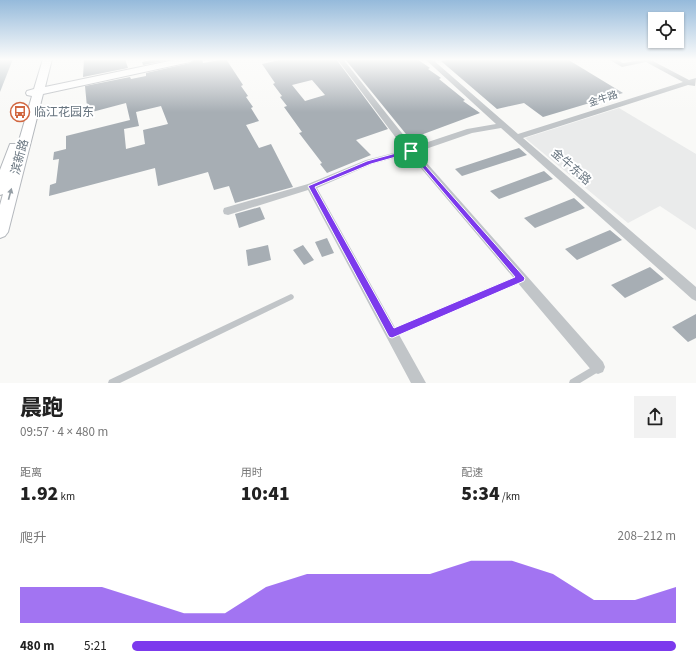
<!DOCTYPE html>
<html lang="zh">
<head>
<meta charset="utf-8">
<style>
	body { margin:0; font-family:"Source Sans 3","Noto Sans SC",sans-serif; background:#f2f2f2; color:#222; height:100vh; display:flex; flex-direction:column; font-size:15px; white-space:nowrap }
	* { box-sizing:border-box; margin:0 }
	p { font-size:13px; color:#767676 }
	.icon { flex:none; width:22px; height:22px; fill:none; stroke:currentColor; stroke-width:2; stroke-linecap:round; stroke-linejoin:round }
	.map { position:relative; height:383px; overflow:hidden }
	.sheet { display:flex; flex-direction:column; background:#fff; flex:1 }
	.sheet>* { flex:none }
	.tools { position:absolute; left:648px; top:12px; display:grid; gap:8px }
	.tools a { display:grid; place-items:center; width:36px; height:36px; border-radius:0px; background:#fff; box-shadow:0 1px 3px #0004; font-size:20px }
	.pin { position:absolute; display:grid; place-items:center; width:34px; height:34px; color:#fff; margin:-17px; border-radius:8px; box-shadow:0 2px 6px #0006 }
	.round { display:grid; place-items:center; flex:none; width:42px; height:42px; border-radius:0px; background:#f2f2f2 }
	.head { display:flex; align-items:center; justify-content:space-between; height:68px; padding:0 20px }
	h1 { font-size:22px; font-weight:800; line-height:30px }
	.metrics { display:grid; grid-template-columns:repeat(3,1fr); gap:6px; height:68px; padding:4px 20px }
	.metrics div { display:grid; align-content:center }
	.metrics b { font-size:20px; font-weight:800 }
	.metrics small { font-size:11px; font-weight:400 }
	.metrics p { font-size:11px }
	.chart { height:112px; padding:8px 20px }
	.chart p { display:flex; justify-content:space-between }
	.chart svg { width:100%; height:72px; margin-top:4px; fill:#7c3aed; opacity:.7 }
	ul { padding:0 20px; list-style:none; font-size:13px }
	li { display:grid; grid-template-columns:64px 48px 1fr; align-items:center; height:30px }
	li i { height:10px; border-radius:5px; background:#7c3aed }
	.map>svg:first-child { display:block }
	.built { fill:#eaebeb }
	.water { fill:#bac3c8 }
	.building { fill:#a7aeb4; fill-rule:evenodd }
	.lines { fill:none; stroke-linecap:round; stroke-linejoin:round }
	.secondary-casing { stroke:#b4b8bd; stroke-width:2 }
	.lane { fill:#c1c5c8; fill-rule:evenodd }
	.street { fill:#c1c5c8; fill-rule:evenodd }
	.secondary { fill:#fff; fill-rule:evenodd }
	.oneway { fill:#959ea5 }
	.route { fill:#7c3aed; stroke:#fff; fill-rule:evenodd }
	.labels { text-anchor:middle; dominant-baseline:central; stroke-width:4; stroke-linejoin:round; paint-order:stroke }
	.far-street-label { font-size:10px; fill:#67747f; stroke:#fff }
	.poi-label { font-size:12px; fill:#67747f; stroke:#fff; text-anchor:start }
	.street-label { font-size:12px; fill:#67747f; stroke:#fff }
</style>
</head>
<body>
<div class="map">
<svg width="696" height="383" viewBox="0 0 696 383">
	<rect width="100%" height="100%" fill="#f9f9f7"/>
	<path class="built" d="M619 108 696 154V230L660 206 628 223 525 138Z"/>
	<path class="water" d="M1 59H13L0 92V60Z"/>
	<path class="building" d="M84 59H125L128 68 83 77Z
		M155 59H174L143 65 142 62Z
		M196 59H202L203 63 226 59 243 85 241 86 248 96 246 97 253 107 251 108 259 121 246 125 259 148 271 144 293 187 235 203 229 186 214 190 208 172 158 186 155 168 49 196 50 185 56 183 59 159 53 160 54 152 66 149V136L130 120 126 103 77 116V110L87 107 85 86 130 77 131 79 146 76V73L190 63ZM161 106 168 124 143 130 145 144 126 149 124 129 139 126 136 112Z
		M284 59H336L388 129 356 140 371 155 327 173 320 164 322 163 299 133 302 132 284 107 287 106 280 97 282 96 273 84 275 83 262 64ZM312 80 325 95 305 101 292 85Z
		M345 59H417L430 68 428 69 441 78 439 79 465 100 463 101 480 113 410 139Z
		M452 59H567L623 93 543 117 524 103 497 109 441 61Z
		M519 148 527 155 462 176 455 169Z
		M544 171 553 179 499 199 490 191Z
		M574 198 585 208 535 228 524 218Z
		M260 207 265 219 239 228 235 214Z
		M610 230 622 240 577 260 565 249Z
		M327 238 334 253 322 257 315 242Z
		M268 245 271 260 248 266 246 250Z
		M303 245 314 260 304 265 293 250Z
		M650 267 664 279 625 298 611 285Z
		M696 314V338L688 342 672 327Z"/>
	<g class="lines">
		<defs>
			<path id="secondary" d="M43 59H52L45 87 179 59H195L190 62 43 94 8 232 5 236 0 238V205L3 194 0 195V170L10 144H18L32 96 27 95 26 93 27 91 34 89Z"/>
		</defs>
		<use href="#secondary" class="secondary-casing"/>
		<path class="lane" d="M521 275 523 276 524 278 523 280 394 335 392 336 390 335 389 333 390 331Z
			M291 294 293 295 294 297 293 299 120 383H108L109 380Z
			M597 364 600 365 601 368 600 371 580 383H569L570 380Z"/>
		<path class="street" d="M337 59H343L413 147 467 129 496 124 425 59H432L518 134 683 82 646 62 622 67 608 59H615L623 63 649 59 689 80 696 78 695 86 688 85 523 138 696 287V301L692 299 501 128 472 133 417 152 603 362 605 367 603 372 598 374 593 372 409 154 372 164 317 188 426 383H411L308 190 228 215 224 214 223 211 224 208 308 184 366 160 405 150Z"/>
		<use href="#secondary" class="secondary"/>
	</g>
	<defs><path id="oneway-solid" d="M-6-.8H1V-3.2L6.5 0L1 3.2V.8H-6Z"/></defs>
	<use class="oneway" href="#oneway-solid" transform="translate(10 194) rotate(-75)"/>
	<linearGradient id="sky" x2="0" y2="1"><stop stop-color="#95badb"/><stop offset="0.53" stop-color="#fcfcfb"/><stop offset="1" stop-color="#fcfcfb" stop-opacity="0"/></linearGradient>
	<rect width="696" height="112" fill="url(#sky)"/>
	<path class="route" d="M411 149 525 278 524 281 392 338 389 337 308 186 367 161ZM410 153 515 277 394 328 315 187 371 164Z"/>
	<defs>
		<symbol id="bus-ring" viewBox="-11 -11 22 22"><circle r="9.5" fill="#fff" stroke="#d16740" stroke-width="1.5"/><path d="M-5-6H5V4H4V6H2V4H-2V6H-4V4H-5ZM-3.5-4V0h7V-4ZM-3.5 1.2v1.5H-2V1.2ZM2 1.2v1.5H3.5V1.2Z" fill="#d16740"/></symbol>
	</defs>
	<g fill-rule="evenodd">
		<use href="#bus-ring" x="9" y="101" width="22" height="22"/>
	</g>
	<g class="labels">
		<g class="far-street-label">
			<text transform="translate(603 99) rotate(-18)">金牛路</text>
		</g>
		<g class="poi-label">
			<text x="34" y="112">临江花园东</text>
		</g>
		<g class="street-label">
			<text transform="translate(20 157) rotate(-75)">滨新路</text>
			<text transform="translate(571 167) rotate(41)">金牛东路</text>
		</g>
	</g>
</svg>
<div class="tools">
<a><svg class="icon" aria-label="locate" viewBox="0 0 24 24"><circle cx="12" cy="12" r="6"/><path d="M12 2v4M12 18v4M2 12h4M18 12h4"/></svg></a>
</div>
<div class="pin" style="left:411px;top:151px;background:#1e9e55"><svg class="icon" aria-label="arrive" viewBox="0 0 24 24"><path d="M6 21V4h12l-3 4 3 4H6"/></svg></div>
</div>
<section class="sheet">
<div class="head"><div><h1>晨跑</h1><p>09:57 · 4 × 480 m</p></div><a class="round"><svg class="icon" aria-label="share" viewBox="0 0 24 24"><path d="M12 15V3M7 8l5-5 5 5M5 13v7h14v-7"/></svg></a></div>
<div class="metrics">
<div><p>距离</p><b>1.92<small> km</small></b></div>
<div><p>用时</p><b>10:41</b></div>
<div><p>配速</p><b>5:34<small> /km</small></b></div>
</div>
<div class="chart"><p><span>爬升</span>208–212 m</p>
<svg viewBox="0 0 160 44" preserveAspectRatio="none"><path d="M0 44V22L10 22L20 22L30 30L40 38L50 38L60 22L70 14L80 14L90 14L100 14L110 6L120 6L130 14L140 30L150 30L160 22V44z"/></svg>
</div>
<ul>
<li><b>480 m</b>5:21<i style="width:100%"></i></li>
</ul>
</section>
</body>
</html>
